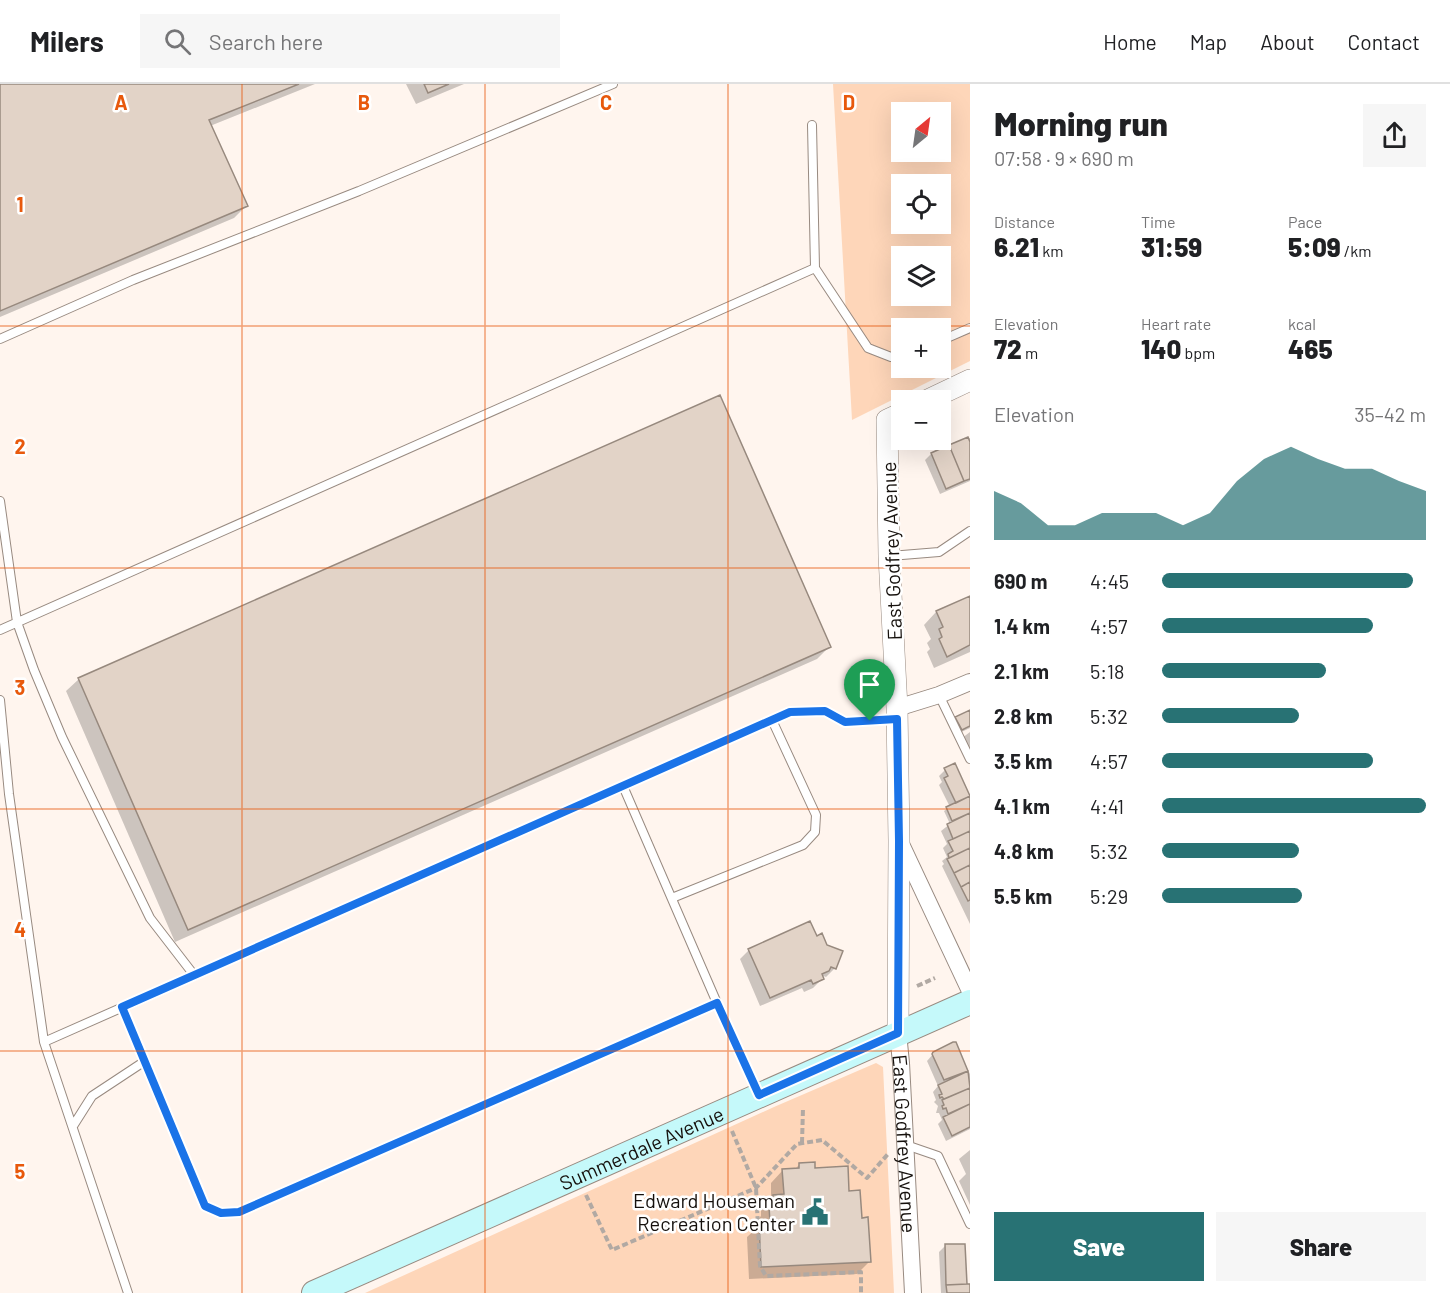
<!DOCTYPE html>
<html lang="en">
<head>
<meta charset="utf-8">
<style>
	body { margin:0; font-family:Barlow,sans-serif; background:#f6f6f6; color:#202124; height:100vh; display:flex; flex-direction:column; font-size:22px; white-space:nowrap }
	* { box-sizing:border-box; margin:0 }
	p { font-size:20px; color:#757577 }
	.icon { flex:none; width:33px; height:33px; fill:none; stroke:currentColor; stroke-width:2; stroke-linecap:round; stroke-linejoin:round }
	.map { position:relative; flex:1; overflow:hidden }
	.side { display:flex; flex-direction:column; background:#fff; width:480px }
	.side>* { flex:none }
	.needle { width:39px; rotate:29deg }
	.buttons { position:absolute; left:891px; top:18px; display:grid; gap:12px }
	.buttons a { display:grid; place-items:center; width:60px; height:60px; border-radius:0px; background:#fff; box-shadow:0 6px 24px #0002; font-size:30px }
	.pin { position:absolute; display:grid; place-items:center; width:51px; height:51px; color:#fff; margin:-62px -26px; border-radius:50% 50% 50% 0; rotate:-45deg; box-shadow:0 0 6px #0007 }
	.pin .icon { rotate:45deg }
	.round { display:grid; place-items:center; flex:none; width:63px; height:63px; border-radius:0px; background:#f6f6f6 }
	.headline { display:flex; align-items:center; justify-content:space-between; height:102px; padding:0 24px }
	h1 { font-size:33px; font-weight:800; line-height:45px }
	.figures { display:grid; grid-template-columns:repeat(3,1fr); gap:9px; height:102px; padding:6px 24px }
	.figures div { display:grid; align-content:center }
	.figures b { font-size:26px; font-weight:800 }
	.figures small { font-size:16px; font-weight:400 }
	.figures p { font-size:16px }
	.chart { height:168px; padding:12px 24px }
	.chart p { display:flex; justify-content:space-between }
	.chart svg { width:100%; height:108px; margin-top:6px; fill:#287274; opacity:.7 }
	.cta { display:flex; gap:12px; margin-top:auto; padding:12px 24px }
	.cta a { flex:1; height:69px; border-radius:0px; background:#287274; color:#fff; font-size:24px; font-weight:800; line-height:69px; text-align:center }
	.cta a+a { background:#f6f6f6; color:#202124 }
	ul { padding:0 24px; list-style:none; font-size:20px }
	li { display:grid; grid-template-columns:96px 72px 1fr; align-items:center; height:45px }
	li i { height:15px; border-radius:8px; background:#287274 }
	header { display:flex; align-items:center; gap:36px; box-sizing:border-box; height:84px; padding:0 30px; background:#fff; border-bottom:2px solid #e0e0e0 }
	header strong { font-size:28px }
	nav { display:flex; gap:33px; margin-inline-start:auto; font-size:21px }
	.search { width:420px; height:54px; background:#f6f6f6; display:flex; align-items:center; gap:15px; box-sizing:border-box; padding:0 21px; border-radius:0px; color:#757577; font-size:22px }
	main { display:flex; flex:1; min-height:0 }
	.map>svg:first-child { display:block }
	.green { fill:#fed6b9; fill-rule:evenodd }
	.shadow { fill:#0003 }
	.building { fill:#e2d3c7; stroke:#97897e; stroke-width:1.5 }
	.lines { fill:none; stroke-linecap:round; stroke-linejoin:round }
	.service-casing { stroke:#988a80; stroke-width:10 }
	.minor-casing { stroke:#988a80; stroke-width:18 }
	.tertiary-casing { stroke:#988a80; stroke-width:22 }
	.secondary-casing { stroke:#988a80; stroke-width:26 }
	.path { stroke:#b1a9a3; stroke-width:4; stroke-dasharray:6 3; stroke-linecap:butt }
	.service { stroke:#fff; stroke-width:8 }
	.minor { stroke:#fff; stroke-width:16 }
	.tertiary { stroke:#fff; stroke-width:21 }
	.secondary { stroke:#c5f9fa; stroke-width:24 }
	.route-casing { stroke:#fff; stroke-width:12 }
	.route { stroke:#1a73e8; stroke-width:8 }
	.grid { fill:none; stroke:#e8590c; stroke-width:1.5; stroke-opacity:0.55 }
	.labels { text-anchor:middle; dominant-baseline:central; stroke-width:5; stroke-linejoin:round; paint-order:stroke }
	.street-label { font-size:20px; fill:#15100c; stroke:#fff }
	.poi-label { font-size:20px; fill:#15100c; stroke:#fff; text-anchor:end }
	.grid-label { font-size:20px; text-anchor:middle; font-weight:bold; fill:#e8590c; stroke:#fff; stroke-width:5; stroke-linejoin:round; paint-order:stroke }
</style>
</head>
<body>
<header>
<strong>Milers</strong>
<div class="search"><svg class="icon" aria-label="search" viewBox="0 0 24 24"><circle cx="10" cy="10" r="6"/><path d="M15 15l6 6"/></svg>Search here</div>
<nav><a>Home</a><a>Map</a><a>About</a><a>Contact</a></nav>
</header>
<main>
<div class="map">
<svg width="970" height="1209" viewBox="0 0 970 1209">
	<rect width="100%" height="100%" fill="#fff5ee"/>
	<path class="green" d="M833 0H970V277L852 336ZM902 28H940V68H902ZM902 100H940V140H902ZM902 172H940V212H902ZM902 244H940V284H902Z
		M876 979 883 983 894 1209H365L774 1023Z"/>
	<path class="shadow" d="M0 0H315L210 42 246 122 234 134 0 233Z
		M406 0H464L416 20Z
		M970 354V397L940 410 925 376 931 370Z
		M970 514V568L934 584 927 568 930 565 927 559 931 555 924 541 936 528Z
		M829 563 817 575 175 858 66 607 79 595Z
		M970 627V644L955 651 950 640 956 634Z
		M970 648V671L958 657Z
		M945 686 970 716V840L942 782 944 780 942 777 947 773 943 764 947 760 941 747 950 740 944 727 950 723 939 701 942 698 939 692Z
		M816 854 826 863 835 884 826 893 821 891 822 895 813 904 804 908 802 904 760 922 740 875 749 866Z
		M955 960 970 990V1045L946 1057 938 1040 942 1036 939 1029H936L938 1022 934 1018 936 1016 933 1008 938 1002 927 977 934 969Z
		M970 1066V1121L959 1097 966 1090 959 1075Z
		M799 1081 814 1085 847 1108 860 1135 869 1178 857 1190 749 1195 747 1153 758 1143 757 1136 761 1132V1125L771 1114V1099L783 1086H794Z
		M945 1162 965 1202 970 1201V1209H941L939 1168Z"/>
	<path class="building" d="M0 0H299L209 36 248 122 0 227Z
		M424 0H449L428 9Z
		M720 311 831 563 188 846 78 594Z
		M968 353 970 358V395L964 397 949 361Z
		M949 361 964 397 946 405 931 369Z
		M970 512V561L947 573 939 555 942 553 939 545 943 543 936 527Z
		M970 626V642L962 646 955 633Z
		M955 679 970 712 956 719 944 694 948 692 944 684Z
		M970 712V729L952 737 946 723Z
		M970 729V747L953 755 947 740Z
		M970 747V764L949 774 948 770 953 767 948 757Z
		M970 764V781L954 789 947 775Z
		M970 781V798L961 803 954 789Z
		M970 798V816L968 817 961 803Z
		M810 837 817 852 822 849 827 861 843 867 836 885 831 883 829 887 822 890 824 895 813 900 811 896 770 914 748 865Z
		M953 958H956L968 987 944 996 932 970 933 968Z
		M968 987 970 1004 944 1015 942 1013 940 1014 939 1011 942 1010 938 1001Z
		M970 1004V1020L948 1030 946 1024 943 1025 942 1022 944 1021 942 1016Z
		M970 1020V1043L952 1052 943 1033Z
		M815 1078V1084L848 1082 849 1107 860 1106 862 1134 868 1133 871 1178 761 1183 759 1139H770L769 1122H773V1111L784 1110 782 1085 799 1084V1079Z
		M945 1160H965L967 1200 946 1201Z
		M967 1200H970V1209H947L946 1201Z"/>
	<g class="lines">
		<defs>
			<path id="service" d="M812 41 815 184 868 264 891 273 902 271
				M0 255 133 196 359 107 613 0
				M940 257 970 244
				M0 417 17 538 34 586 62 653 150 834 194 891
				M890 472 939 468 970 447
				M0 546 815 184
				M939 611 970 675
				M0 616 9 710 44 958
				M623 702 717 919
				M672 814 803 761 815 748 816 731 772 636
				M122 923 205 1122 221 1129 239 1128 717 919 759 1010
				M73 1042 92 1012 145 977
				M906 1061 938 1072 970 1140
				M128 1209 44 958 790 628 825 627 845 638 897 635"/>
			<g id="minor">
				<path d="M897 624 939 611 970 598"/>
				<path d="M900 758 970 907"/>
				<path id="s1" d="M898 949 901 979 913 1209"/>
			</g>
			<path id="tertiary" d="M928 316 970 296
				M898 949 899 757 897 624 889 472 887 336 902 329"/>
			<g id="secondary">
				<path id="s2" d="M314 1209 970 918"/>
			</g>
		</defs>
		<use href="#service" class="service-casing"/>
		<use href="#minor" class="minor-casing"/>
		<use href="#tertiary" class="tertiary-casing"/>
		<use href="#secondary" class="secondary-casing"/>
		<path class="path" d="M917 902 935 894
			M732 1047 756 1104 760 1182 766 1192 861 1188V1209
			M802 1059 803 1024
			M586 1111 612 1166 756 1104 797 1060 822 1056 867 1094 888 1070"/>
		<use href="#service" class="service"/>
		<use href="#minor" class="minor"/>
		<use href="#tertiary" class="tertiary"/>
		<use href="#secondary" class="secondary"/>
	</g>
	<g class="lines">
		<defs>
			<path id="route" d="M825 627 845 638 897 635 899 757 898 949 759 1011 717 919 239 1128 221 1129 205 1122 122 923 790 628Z"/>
		</defs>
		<use href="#route" class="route-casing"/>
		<use href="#route" class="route"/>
	</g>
	<path class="grid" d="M242 0V1209M485 0V1209M728 0V1209M0 242H970M0 484H970M0 725H970M0 967H970"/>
	<defs>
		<symbol id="civic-bare" viewBox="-9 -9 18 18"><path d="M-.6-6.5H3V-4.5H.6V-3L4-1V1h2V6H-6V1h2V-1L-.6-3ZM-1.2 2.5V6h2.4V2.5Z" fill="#287274" stroke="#fff" stroke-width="2.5" paint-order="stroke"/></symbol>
	</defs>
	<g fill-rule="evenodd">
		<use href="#civic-bare" x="796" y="1109" width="38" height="38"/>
	</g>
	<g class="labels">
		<g class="street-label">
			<text transform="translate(891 467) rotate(-92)">East Godfrey Avenue</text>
			<text stroke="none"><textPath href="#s1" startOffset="111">East Godfrey Avenue</textPath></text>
			<text stroke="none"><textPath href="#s2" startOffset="358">Summerdale Avenue</textPath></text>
		</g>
		<g class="poi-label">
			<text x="795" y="1116">Edward Houseman<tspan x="795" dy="23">Recreation Center</tspan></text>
		</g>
	</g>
	<g class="grid-label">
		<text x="121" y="26">A</text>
		<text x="364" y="26">B</text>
		<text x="606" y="26">C</text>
		<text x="849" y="26">D</text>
		<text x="20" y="128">1</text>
		<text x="20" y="370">2</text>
		<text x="20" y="611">3</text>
		<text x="20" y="853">4</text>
		<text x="20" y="1095">5</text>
	</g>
</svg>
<div class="buttons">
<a><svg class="needle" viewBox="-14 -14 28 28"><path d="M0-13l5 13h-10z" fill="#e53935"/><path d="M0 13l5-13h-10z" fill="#757577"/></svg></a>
<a><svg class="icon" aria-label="locate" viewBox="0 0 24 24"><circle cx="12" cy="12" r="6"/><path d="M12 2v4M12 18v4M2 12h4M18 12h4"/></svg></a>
<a><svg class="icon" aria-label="layers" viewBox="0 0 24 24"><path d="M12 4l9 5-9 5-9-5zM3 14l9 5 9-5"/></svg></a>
<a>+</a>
<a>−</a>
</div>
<div class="pin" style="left:870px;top:637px;background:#1e9e55"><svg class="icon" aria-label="arrive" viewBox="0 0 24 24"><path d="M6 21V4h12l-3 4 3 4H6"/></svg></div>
</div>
<section class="side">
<div class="headline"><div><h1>Morning run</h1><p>07:58 · 9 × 690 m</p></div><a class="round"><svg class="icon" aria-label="share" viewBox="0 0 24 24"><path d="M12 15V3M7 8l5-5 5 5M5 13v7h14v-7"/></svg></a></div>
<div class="figures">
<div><p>Distance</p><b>6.21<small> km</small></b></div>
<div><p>Time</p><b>31:59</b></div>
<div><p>Pace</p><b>5:09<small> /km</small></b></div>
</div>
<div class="figures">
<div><p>Elevation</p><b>72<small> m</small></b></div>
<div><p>Heart rate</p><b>140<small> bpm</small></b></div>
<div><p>kcal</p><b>465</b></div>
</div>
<div class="chart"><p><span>Elevation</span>35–42 m</p>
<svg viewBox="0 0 160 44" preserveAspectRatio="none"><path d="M0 44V24L10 29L20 38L30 38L40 33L50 33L60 33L70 38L80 33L90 20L100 11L110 6L120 11L130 15L140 15L150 20L160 24V44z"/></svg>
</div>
<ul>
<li><b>690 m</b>4:45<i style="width:95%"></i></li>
<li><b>1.4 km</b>4:57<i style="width:80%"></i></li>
<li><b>2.1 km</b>5:18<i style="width:62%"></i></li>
<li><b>2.8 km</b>5:32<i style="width:52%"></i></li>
<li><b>3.5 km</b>4:57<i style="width:80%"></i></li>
<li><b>4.1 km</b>4:41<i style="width:100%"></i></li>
<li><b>4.8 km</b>5:32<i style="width:52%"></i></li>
<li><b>5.5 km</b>5:29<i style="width:53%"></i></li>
</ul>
<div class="cta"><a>Save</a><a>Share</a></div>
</section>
</main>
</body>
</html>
